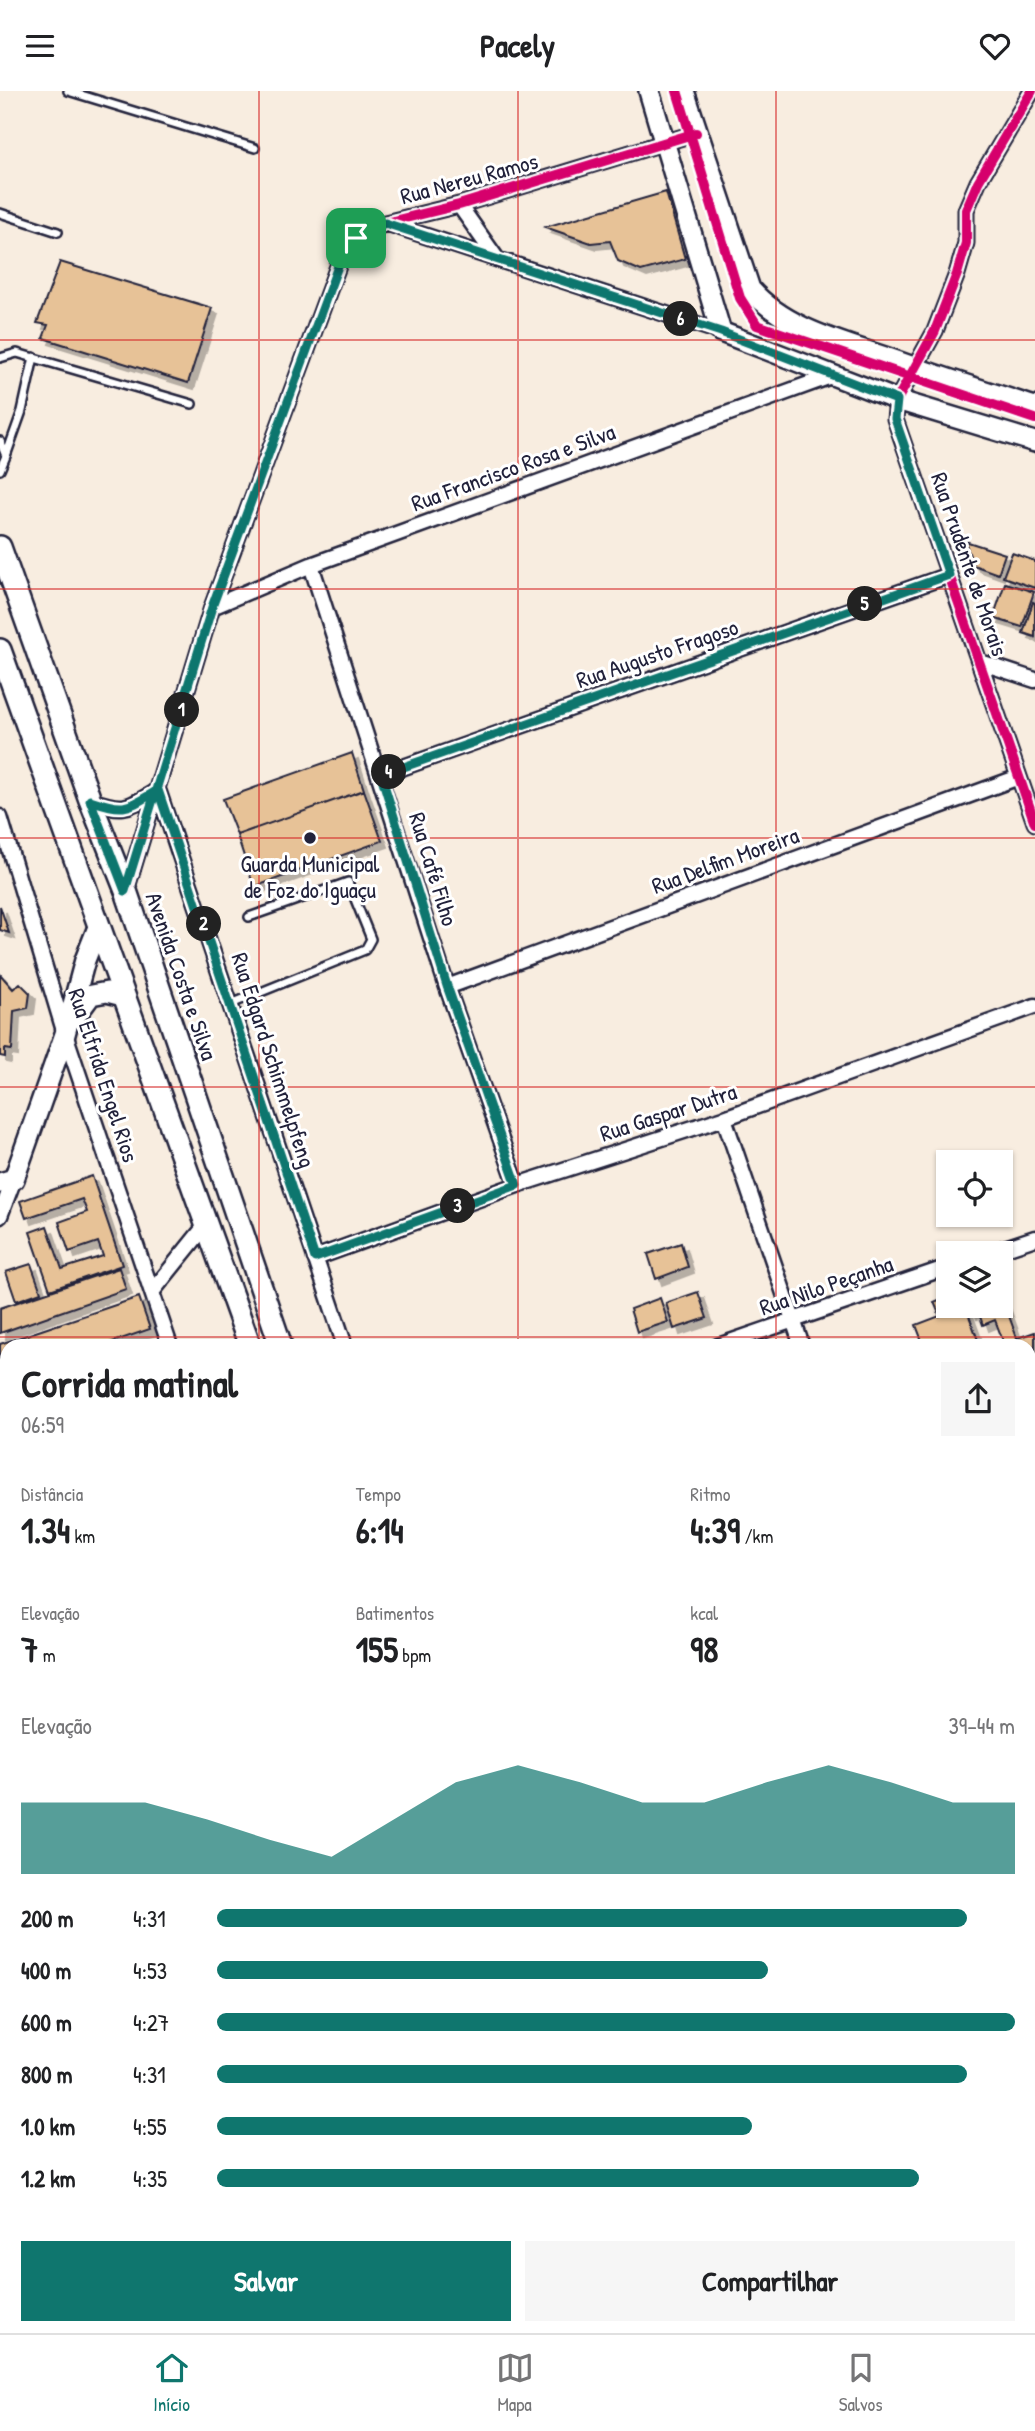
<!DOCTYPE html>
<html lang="pt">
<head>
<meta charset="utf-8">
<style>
	body { margin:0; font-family:"Patrick Hand",sans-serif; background:#f6f6f6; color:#202124; height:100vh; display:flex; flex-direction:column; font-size:26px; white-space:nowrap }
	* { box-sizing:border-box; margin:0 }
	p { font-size:23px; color:#757577 }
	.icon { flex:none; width:38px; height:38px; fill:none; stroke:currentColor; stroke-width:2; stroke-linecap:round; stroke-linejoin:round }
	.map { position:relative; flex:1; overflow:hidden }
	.panel { position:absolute; left:0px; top:1248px; width:1036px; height:996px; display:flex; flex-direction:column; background:#fff; border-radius:21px 21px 0 0; box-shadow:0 2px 5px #0004 }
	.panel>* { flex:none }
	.controls { position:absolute; left:936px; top:1059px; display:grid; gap:14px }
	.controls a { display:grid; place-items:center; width:77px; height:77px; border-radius:0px; background:#fff; box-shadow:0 2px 5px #0004; font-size:35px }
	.pin { position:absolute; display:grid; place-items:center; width:60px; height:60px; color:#fff; margin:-30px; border-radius:14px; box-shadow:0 4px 10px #0006 }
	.km { position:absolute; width:35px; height:35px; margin:-18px; border-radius:50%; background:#222; color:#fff; font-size:19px; line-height:35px; text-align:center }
	.round { display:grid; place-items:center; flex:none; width:74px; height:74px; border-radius:0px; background:#f6f6f6 }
	.summary { display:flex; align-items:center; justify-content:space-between; height:119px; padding:0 21px }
	h1 { font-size:38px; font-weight:700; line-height:52px }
	.metrics { display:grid; grid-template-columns:repeat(3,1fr); gap:10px; height:119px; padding:7px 21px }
	.metrics div { display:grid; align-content:center }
	.metrics b { font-size:35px; font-weight:700 }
	.metrics small { font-size:19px; font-weight:400 }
	.metrics p { font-size:19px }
	.chart { height:196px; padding:14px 21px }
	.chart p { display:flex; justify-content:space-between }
	.chart svg { width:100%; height:126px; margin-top:7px; fill:#0f766e; opacity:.7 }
	.primary-button { display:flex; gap:14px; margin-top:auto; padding:14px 21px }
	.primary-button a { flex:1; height:80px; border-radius:0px; background:#0f766e; color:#fff; font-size:28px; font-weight:700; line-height:80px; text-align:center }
	.primary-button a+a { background:#f6f6f6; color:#202124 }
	ul { padding:0 21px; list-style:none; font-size:23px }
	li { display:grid; grid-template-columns:112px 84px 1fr; align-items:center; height:52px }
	li i { height:18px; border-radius:9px; background:#0f766e }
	header { display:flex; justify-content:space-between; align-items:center; height:91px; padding:0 21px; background:#fff; font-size:32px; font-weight:700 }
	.tab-bar { display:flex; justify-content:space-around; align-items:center; height:98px; border-top:2px solid #e0e0e0; background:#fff; font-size:19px; color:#757577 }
	.tab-bar a { display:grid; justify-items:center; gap:4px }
	.tab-bar .on { color:#0f766e }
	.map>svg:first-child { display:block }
	.forest { fill:url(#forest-crowns); stroke:#66887a; stroke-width:2 }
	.park { fill:#a9eeb9; stroke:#66887a; stroke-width:2 }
	.building { fill:#e7c297; stroke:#22223b; stroke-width:2; filter:url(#shadow) }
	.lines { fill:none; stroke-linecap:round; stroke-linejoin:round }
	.lane-casing { stroke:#22223b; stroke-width:12 }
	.street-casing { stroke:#22223b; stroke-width:19 }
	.secondary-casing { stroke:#22223b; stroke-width:24 }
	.primary-casing { stroke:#22223b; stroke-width:26 }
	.lane { stroke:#fff; stroke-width:7 }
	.street { stroke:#fff; stroke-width:14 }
	.secondary { stroke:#fff; stroke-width:19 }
	.primary { stroke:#fff; stroke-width:21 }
	.cycleway-casing { stroke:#fff; stroke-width:15 }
	.cycleway { stroke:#d6006c; stroke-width:10 }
	.route-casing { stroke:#fff; stroke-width:14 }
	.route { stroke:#0f766e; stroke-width:9 }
	.grid { fill:none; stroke:#d62828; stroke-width:2; stroke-opacity:0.55 }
	.poi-dot { fill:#22223b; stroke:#fff; stroke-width:2.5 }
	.labels { text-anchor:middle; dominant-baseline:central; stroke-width:6; stroke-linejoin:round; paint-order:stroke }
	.street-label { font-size:23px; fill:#22223b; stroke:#fff }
	.poi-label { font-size:23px; fill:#22223b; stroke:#fff }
</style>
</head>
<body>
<header><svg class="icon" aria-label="menu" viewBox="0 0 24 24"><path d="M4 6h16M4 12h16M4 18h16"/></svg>Pacely<svg class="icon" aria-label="heart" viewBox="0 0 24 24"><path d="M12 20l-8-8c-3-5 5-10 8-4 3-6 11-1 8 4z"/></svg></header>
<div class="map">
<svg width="1035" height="2242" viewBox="0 0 1035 2242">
	<defs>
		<pattern id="forest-crowns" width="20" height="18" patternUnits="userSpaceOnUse" patternTransform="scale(1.75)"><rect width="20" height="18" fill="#a9eeb9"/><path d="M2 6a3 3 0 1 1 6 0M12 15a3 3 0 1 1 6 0" fill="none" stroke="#91cca0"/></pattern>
		<filter id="shadow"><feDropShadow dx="6" dy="6" stdDeviation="0" flood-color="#0004"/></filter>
	</defs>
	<rect width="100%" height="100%" fill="#f8ede0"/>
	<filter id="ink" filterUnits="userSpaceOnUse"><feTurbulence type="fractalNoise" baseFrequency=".0143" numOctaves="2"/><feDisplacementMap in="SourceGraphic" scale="14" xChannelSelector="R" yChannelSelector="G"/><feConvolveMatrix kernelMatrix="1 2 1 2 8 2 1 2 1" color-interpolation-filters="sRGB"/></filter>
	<g filter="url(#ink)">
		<path class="forest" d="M1035 1456V1616L1029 1618V1461Z
			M1029 1640 1035 1644V1738L1033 1746H1029Z"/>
		<path class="park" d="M0 1428 7 1451V1589L0 1584Z"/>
		<path class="building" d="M666 101 685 168 641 180 618 170 610 150 591 152 545 136Z
			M60 171 212 217 188 292 43 247 48 234 37 232Z
			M965 450 1005 463 998 483 973 474Z
			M1012 462 1035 470V497L1003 486Z
			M1005 492 1034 501 1022 536 993 527Z
			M1033 511 1035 512V546L1023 542Z
			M352 662 364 699 237 744 223 708Z
			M364 699 382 750 254 796 237 744Z
			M0 815 9 842 0 839Z
			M0 883 13 898 20 892 30 902 28 917 14 920 12 959 5 958V966L0 965Z
			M92 1085 122 1174 50 1199 30 1141 47 1135 62 1178 103 1165 98 1151 69 1161 59 1131 87 1121 82 1108 26 1127 20 1110Z
			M681 1152 688 1176 656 1188 648 1163Z
			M31 1173 41 1201 16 1210 6 1181Z
			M119 1177 126 1198 0 1242V1217Z
			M698 1201 707 1227 674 1238 666 1212Z
			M1001 1203 1017 1247 1020 1255H1005L995 1229 983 1234 978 1220 971 1222 968 1214H1001Z
			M948 1205V1214H965L979 1252 951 1255 949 1249 924 1255 916 1234 940 1225 934 1211Z
			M139 1206 150 1238 101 1255H7V1287L0 1289V1253Z
			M660 1207 668 1231 637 1241 630 1218Z
			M1035 1241V1262L1029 1264V1255H1020L1017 1247Z
			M7 1306V1336L0 1338V1308Z
			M1029 1612 1035 1613V1649L1029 1648Z
			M1029 1952 1035 1968V1973L1029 1975Z
			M7 1985V2015L0 2018V1988Z
			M1035 2048V2079L1029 2081V2050Z
			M4 2133 7 2167 0 2169V2135Z
			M1035 2151V2182L1029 2185V2153Z
			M7 2175V2213L0 2216V2178Z
			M1029 2193 1035 2209V2218L1029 2220Z
			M1034 2219 1035 2242H1016L1014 2236H1029V2221Z
			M274 2236H317L320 2242H276Z
			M353 2236H490L475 2242H355Z
			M721 2236H765L751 2242H723Z
			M793 2236H811L813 2242H779Z"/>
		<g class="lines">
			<defs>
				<path id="lane" d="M68 0 255 57
					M0 122 58 141
					M0 267 17 262 192 313
					M0 350 6 365 0 379
					M6 365 22 320 34 266
					M231 913 365 859 371 848 348 791 249 826"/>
				<path id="street" d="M1032 0 978 91 966 119V152L957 183 935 240 897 309 895 328 1035 732
					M459 114 497 168
					M386 132 721 241
					M311 474 447 896 517 1094
					M212 516 311 474 831 285
					M980 571 1035 589
					M381 684 949 484
					M158 699 345 1255
					M90 709C125 721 126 718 158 699
					M0 726 65 943 170 1255
					M126 800 212 516 341 167 356 147 385 132 459 114 696 42
					M447 896 1019 686
					M724 1027 802 1255
					M0 1125 14 1088
					M990 1162 1035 1147
					M315 1167 517 1094 724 1027 1035 915
					M152 1201 206 1134
					M718 1255 948 1176
					M0 1405 7 1427
					M0 1596 7 1601
					M0 1815 7 1837
					M1029 1866 1035 1884
					M0 1957 7 1954
					M146 2236 148 2242
					M329 2236 331 2242
					M691 2236 694 2242
					M919 2236 921 2242"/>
				<path id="secondary" d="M649 0 721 241 897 309 1035 351
					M684 0 750 198C788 241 850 253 902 272 946 288 991 302 1035 316
					M74 927 91 904 107 901 123 905
					M0 1092 14 1088 65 943 85 869 98 836
					M1029 1436 1035 1430
					M1029 1835 1035 1838
					M511 2242 515 2236"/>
				<path id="primary" d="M0 456 90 709 126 800 281 1255
					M0 559 250 1255
					M526 2242V2236
					M652 2242 653 2236"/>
			</defs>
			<use href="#lane" class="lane-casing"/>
			<use href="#street" class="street-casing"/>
			<use href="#secondary" class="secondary-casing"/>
			<use href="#primary" class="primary-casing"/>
			<use href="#lane" class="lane"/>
			<use href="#street" class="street"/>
			<use href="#secondary" class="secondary"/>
			<use href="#primary" class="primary"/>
			<defs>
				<path id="cycleway" d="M677 0 740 207 757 234 1035 328
					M1032 0 978 91 966 119V152L957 183 935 240 897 309 895 328 1035 732
					M126 800 212 516 341 167 356 147 385 132 459 114 696 42"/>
			</defs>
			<use href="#cycleway" class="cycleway-casing"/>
			<use href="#cycleway" class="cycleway"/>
		</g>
	</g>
	<g class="lines" filter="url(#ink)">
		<defs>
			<path id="route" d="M356 147 341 167 212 516 125 800 90 709C126 721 126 718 158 699L315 1167 517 1094 447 895 381 684 949 484 895 328 897 309 721 241 385 132 356 147"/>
		</defs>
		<use href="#route" class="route-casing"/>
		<use href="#route" class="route"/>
	</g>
	<path class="grid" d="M259 0V1255M518 0V1255M776 0V1255M0 249H1035M0 498H1035M0 747H1035M0 996H1035M0 1246H1035M0 1495H7M1029 1495H1035M0 1744H7M1029 1744H1035M0 1993H7M1029 1993H1035M259 2236V2242M518 2236V2242M776 2236V2242"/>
	<circle class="poi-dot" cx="310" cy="747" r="7"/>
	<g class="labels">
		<g class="street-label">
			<text transform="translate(469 87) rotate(-15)">Rua Nereu Ramos</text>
			<text transform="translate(513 376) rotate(-20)">Rua Francisco Rosa e Silva</text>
			<text transform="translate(970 473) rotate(71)">Rua Prudente de Morais</text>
			<text transform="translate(657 562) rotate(-19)">Rua Augusto Fragoso</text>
			<text transform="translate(725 769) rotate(-20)">Rua Delfim Moreira</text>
			<text transform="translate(434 778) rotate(73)">Rua Café Filho</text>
			<text transform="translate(182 885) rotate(71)">Avenida Costa e Silva</text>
			<text transform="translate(274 969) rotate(72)">Rua Edgard Schimmelpfeng</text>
			<text transform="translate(104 984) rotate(72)">Rua Elfrida Engel Rios</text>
			<text transform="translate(668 1021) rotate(-18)">Rua Gaspar Dutra</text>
			<text transform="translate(826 1194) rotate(-19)">Rua Nilo Peçanha</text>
		</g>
		<g class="poi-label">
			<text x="310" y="772">Guarda Municipal<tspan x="310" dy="26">de Foz do Iguaçu</tspan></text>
		</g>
	</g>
</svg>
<div class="controls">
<a><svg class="icon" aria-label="locate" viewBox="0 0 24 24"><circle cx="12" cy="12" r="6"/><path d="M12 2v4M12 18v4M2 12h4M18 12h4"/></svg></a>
<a><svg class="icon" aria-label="layers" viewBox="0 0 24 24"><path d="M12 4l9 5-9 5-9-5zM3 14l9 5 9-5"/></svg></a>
</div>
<div class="pin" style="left:356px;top:147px;background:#1e9e55"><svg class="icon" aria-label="arrive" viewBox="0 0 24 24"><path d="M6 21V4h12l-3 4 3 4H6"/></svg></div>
<b class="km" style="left:182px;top:619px">1</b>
<b class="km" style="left:204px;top:833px">2</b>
<b class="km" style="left:458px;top:1115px">3</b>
<b class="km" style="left:389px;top:681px">4</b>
<b class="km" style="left:865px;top:513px">5</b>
<b class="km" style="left:681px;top:228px">6</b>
<section class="panel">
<div class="summary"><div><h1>Corrida matinal</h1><p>06:59</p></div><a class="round"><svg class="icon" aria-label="share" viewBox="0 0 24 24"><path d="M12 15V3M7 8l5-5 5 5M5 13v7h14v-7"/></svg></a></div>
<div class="metrics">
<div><p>Distância</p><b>1.34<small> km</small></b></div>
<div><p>Tempo</p><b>6:14</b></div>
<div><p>Ritmo</p><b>4:39<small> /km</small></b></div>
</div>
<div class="metrics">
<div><p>Elevação</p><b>7<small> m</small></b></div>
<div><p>Batimentos</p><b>155<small> bpm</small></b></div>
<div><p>kcal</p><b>98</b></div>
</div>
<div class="chart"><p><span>Elevação</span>39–44 m</p>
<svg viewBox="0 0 160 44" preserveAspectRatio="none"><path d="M0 44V19L10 19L20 19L30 25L40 32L50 38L60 25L70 12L80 6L90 12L100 19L110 19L120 12L130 6L140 12L150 19L160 19V44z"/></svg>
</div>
<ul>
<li><b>200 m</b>4:31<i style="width:94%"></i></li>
<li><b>400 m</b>4:53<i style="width:69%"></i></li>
<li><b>600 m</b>4:27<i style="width:100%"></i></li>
<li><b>800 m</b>4:31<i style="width:94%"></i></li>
<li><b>1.0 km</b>4:55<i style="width:67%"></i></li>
<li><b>1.2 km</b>4:35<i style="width:88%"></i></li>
</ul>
<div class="primary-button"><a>Salvar</a><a>Compartilhar</a></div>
</section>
</div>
<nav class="tab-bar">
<a class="on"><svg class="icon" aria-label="home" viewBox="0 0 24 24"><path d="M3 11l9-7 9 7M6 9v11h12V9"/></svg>Início</a>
<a><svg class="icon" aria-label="map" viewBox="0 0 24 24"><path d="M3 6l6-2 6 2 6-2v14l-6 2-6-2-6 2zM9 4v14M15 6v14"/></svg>Mapa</a>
<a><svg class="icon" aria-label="saved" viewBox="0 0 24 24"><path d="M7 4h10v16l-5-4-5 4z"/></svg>Salvos</a>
</nav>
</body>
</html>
